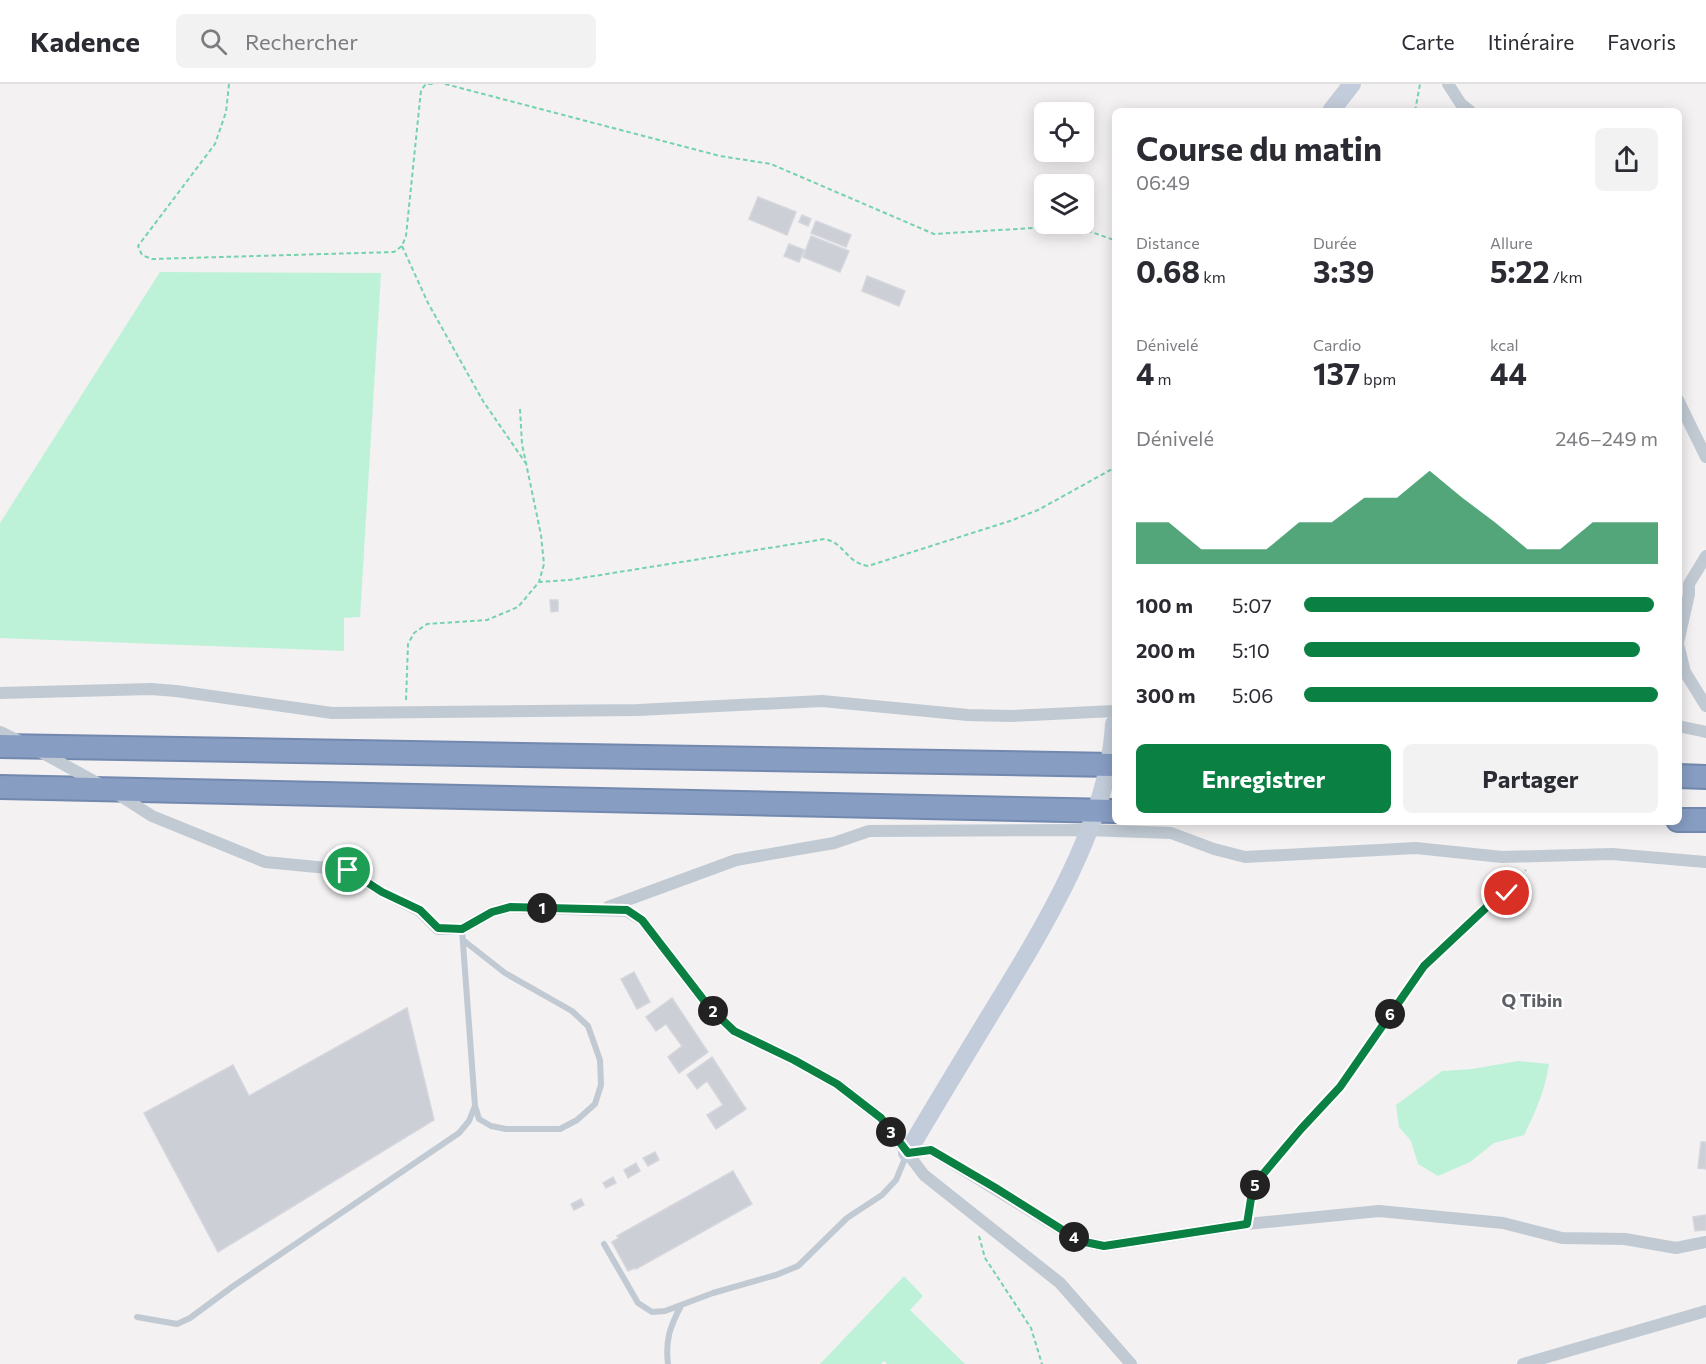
<!DOCTYPE html>
<html lang="fr">
<head>
<meta charset="utf-8">
<style>
	body { margin:0; font-family:Commissioner,sans-serif; background:#f2f2f3; color:#2b2b33; height:100vh; display:flex; flex-direction:column; font-size:22px; white-space:nowrap }
	* { box-sizing:border-box; margin:0 }
	p { font-size:20px; color:#7c7c81 }
	.icon { flex:none; width:33px; height:33px; fill:none; stroke:currentColor; stroke-width:2; stroke-linecap:round; stroke-linejoin:round }
	.map { position:relative; flex:1; overflow:hidden }
	.drawer { position:absolute; left:1112px; top:24px; width:570px; height:717px; display:flex; flex-direction:column; background:#fff; border-radius:9px; box-shadow:0 3px 15px #0003 }
	.drawer>* { flex:none }
	.fabs { position:absolute; left:1034px; top:18px; display:grid; gap:12px }
	.fabs a { display:grid; place-items:center; width:60px; height:60px; border-radius:9px; background:#fff; box-shadow:0 3px 15px #0003; font-size:30px }
	.pin { position:absolute; display:grid; place-items:center; width:51px; height:51px; color:#fff; margin:-26px; border:3px solid #fff; border-radius:50%; box-shadow:0 2px 6px #0007 }
	.km { position:absolute; width:30px; height:30px; margin:-15px; border-radius:50%; background:#222; color:#fff; font-size:16px; line-height:30px; text-align:center }
	.round { display:grid; place-items:center; flex:none; width:63px; height:63px; border-radius:9px; background:#f2f2f3 }
	.overview { display:flex; align-items:center; justify-content:space-between; height:102px; padding:0 24px }
	h1 { font-size:33px; font-weight:700; line-height:45px }
	.stats { display:grid; grid-template-columns:repeat(3,1fr); gap:9px; height:102px; padding:6px 24px }
	.stats div { display:grid; align-content:center }
	.stats b { font-size:30px; font-weight:700 }
	.stats small { font-size:16px; font-weight:400 }
	.stats p { font-size:16px }
	.chart { height:168px; padding:12px 24px }
	.chart p { display:flex; justify-content:space-between }
	.chart svg { width:100%; height:108px; margin-top:6px; fill:#0b8043; opacity:.7 }
	.action { display:flex; gap:12px; margin-top:auto; padding:12px 24px }
	.action a { flex:1; height:69px; border-radius:9px; background:#0b8043; color:#fff; font-size:24px; font-weight:700; line-height:69px; text-align:center }
	.action a+a { background:#f2f2f3; color:#2b2b33 }
	ul { padding:0 24px; list-style:none; font-size:20px }
	li { display:grid; grid-template-columns:96px 72px 1fr; align-items:center; height:45px }
	li i { height:15px; border-radius:8px; background:#0b8043 }
	header { display:flex; align-items:center; gap:36px; box-sizing:border-box; height:84px; padding:0 30px; background:#fff; border-bottom:2px solid #e1e1e2 }
	header strong { font-size:28px }
	nav { display:flex; gap:33px; margin-inline-start:auto; font-size:21px }
	.search { width:420px; height:54px; background:#f2f2f3; display:flex; align-items:center; gap:15px; box-sizing:border-box; padding:0 21px; border-radius:9px; color:#7c7c81; font-size:22px }
	.map>svg:first-child { display:block }
	.green { fill:#bef2d8 }
	.building { fill:#cdcfd6; stroke:#d5d6dd; stroke-width:1.5 }
	.lines { fill:none; stroke-linecap:round; stroke-linejoin:round }
	.highway-casing { stroke:#7288ae; stroke-width:26 }
	.path { stroke:#74d2ad; stroke-width:2; stroke-dasharray:4.5 3; stroke-linecap:butt }
	.lane { stroke:#c1cad3; stroke-width:6 }
	.street { stroke:#c1cad3; stroke-width:12 }
	.secondary { stroke:#c3ccda; stroke-width:18 }
	.highway { stroke:#879dc2; stroke-width:22 }
	.route-casing { stroke:#fff; stroke-width:12 }
	.route { stroke:#0b8043; stroke-width:8 }
	.labels { text-anchor:middle; dominant-baseline:central; stroke-width:4.5; stroke-linejoin:round; paint-order:stroke }
	.quarter-label { font-size:18px; font-weight:bold; fill:#5d6066; stroke:#fff }
</style>
</head>
<body>
<header>
<strong>Kadence</strong>
<div class="search"><svg class="icon" aria-label="search" viewBox="0 0 24 24"><circle cx="10" cy="10" r="6"/><path d="M15 15l6 6"/></svg>Rechercher</div>
<nav><a>Carte</a><a>Itinéraire</a><a>Favoris</a></nav>
</header>
<div class="map">
<svg width="1706" height="1280" viewBox="0 0 1706 1280">
	<rect width="100%" height="100%" fill="#f3f1f1"/>
	<path class="green" d="M160 188 381 189 360 533 344 534V567L0 554V439Z
		M1518 977 1549 980C1545 1006 1536 1027 1524 1051L1494 1059 1470 1078 1438 1092 1418 1080 1411 1057 1399 1043 1396 1021 1442 987 1472 985Z
		M904 1192 923 1212 910 1226 965 1280H887L884 1277 881 1280H820Z"/>
	<path class="building" d="M758 113 796 128 787 151 749 135Z
		M802 131 811 135 808 142 799 138Z
		M816 137 851 151 846 163 811 149Z
		M811 152 849 167 840 188 803 173Z
		M789 160 804 166 799 178 784 172Z
		M867 192 905 207 899 222 862 207Z
		M550 516H558V527L551 528Z
		M634 888 650 918 637 925 621 895Z
		M672 914 708 968 679 989 668 973 682 962 666 940 656 947 646 933Z
		M407 924 434 1036 218 1168 144 1029 233 981 249 1012Z
		M712 973 746 1025 716 1045 707 1031 723 1021 707 997 697 1005 687 991Z
		M1701 1058H1706V1085L1698 1084Z
		M655 1068 659 1076 648 1082 643 1074Z
		M636 1079 640 1087 628 1094 624 1086Z
		M733 1087 752 1120 636 1185 635 1184 628 1187 612 1158 619 1154 617 1152Z
		M613 1093 616 1099 606 1104 603 1099Z
		M581 1115 584 1121 574 1126 571 1120Z
		M1706 1131V1146L1695 1147 1693 1133Z"/>
	<g class="lines">
		<defs>
			<path id="highway" d="M0 662 1114 681
				M1678 692 1706 693
				M0 703 1114 727
				M1678 736H1706"/>
		</defs>
		<use href="#highway" class="highway-casing"/>
		<path class="path" d="M229 0 226 28 215 60 138 162 142 171 152 175 394 168 402 162 406 152 421 6 426 0H433
			M445 0 720 72 771 80 934 150 1066 142 1083 145 1114 156
			M1415 27 1420 0
			M402 162 428 219 483 317 527 381
			M520 325 522 360 541 451 544 480 539 498
			M406 616 408 560 414 549 427 540 487 536 518 523 539 498 569 496 825 455C846 460 845 478 868 482L1010 437 1038 426 1114 384
			M1250 1126 1253 1103 1301 1045 1340 1003 1424 882 1490 820 1507 809 1526 786
			M979 1152 985 1174 1031 1244 1042 1280"/>
		<path class="lane" d="M463 856 505 889 572 927 588 942 600 976 601 1001 595 1020 577 1036 560 1045H506L491 1042 479 1035 475 1022
			M604 1160 638 1219 652 1228 665 1227 713 1209 776 1191 798 1182 847 1134 882 1111 896 1096 906 1072
			M137 1233 177 1240 190 1234 232 1203 459 1049 469 1037 475 1022 462 846
			M668 1280C665 1257 670 1242 681 1222"/>
		<path class="street" d="M1448 0 1461 20 1470 27
			M1678 316 1706 373
			M1678 559 1689 510V500L1706 472
			M1678 560 1685 588 1706 622
			M0 609 151 605 176 607 332 629 638 626 822 617 968 631 1011 632 1114 627
			M1678 642 1706 648
			M0 648 21 658
			M39 667 101 701
			M116 709 152 732 265 778 348 786 382 808 420 827 438 845H462L492 828 510 823 627 827 642 836 709 923 734 947 794 976 837 1000 881 1034 924 1091 1060 1199 1131 1280
			M608 823 736 776 834 759 869 747 1088 746 1171 749 1214 765 1245 773 1416 764 1502 773 1612 770 1706 778
			M907 1069 931 1066 1080 1157 1104 1162 1247 1140 1379 1127 1503 1139 1562 1154 1625 1155 1676 1164 1706 1158
			M1523 1280 1706 1227"/>
		<path class="secondary" d="M1331 27 1352 0
			M907 1069C934 1023 962 977 990 931 1041 848 1109 739 1114 640"/>
		<use href="#highway" class="highway"/>
	</g>
	<g class="lines">
		<defs>
			<path id="route" d="M348 786 382 808 420 826 438 844 462 845 492 828 510 823 627 826 642 836 709 923 734 947 794 976 837 1000 881 1034 908 1069 931 1066 994 1103 1080 1157 1104 1162 1247 1140 1253 1102 1301 1045 1340 1003 1424 882 1490 820 1507 809"/>
		</defs>
		<use href="#route" class="route-casing"/>
		<use href="#route" class="route"/>
	</g>
	<g class="labels">
		<g class="quarter-label">
			<text x="1532" y="916">Q Tibin</text>
		</g>
	</g>
</svg>
<div class="fabs">
<a><svg class="icon" aria-label="locate" viewBox="0 0 24 24"><circle cx="12" cy="12" r="6"/><path d="M12 2v4M12 18v4M2 12h4M18 12h4"/></svg></a>
<a><svg class="icon" aria-label="layers" viewBox="0 0 24 24"><path d="M12 4l9 5-9 5-9-5zM3 14l9 5 9-5"/></svg></a>
</div>
<div class="pin" style="left:348px;top:786px;background:#1e9e55"><svg class="icon" aria-label="arrive" viewBox="0 0 24 24"><path d="M6 21V4h12l-3 4 3 4H6"/></svg></div>
<div class="pin" style="left:1507px;top:809px;background:#d93025"><svg class="icon" aria-label="check" viewBox="0 0 24 24"><path d="M5 12l5 5 9-10"/></svg></div>
<b class="km" style="left:542px;top:824px">1</b>
<b class="km" style="left:713px;top:927px">2</b>
<b class="km" style="left:891px;top:1048px">3</b>
<b class="km" style="left:1074px;top:1153px">4</b>
<b class="km" style="left:1255px;top:1101px">5</b>
<b class="km" style="left:1390px;top:930px">6</b>
<section class="drawer">
<div class="overview"><div><h1>Course du matin</h1><p>06:49</p></div><a class="round"><svg class="icon" aria-label="share" viewBox="0 0 24 24"><path d="M12 15V3M7 8l5-5 5 5M5 13v7h14v-7"/></svg></a></div>
<div class="stats">
<div><p>Distance</p><b>0.68<small> km</small></b></div>
<div><p>Durée</p><b>3:39</b></div>
<div><p>Allure</p><b>5:22<small> /km</small></b></div>
</div>
<div class="stats">
<div><p>Dénivelé</p><b>4<small> m</small></b></div>
<div><p>Cardio</p><b>137<small> bpm</small></b></div>
<div><p>kcal</p><b>44</b></div>
</div>
<div class="chart"><p><span>Dénivelé</span>246–249 m</p>
<svg viewBox="0 0 160 44" preserveAspectRatio="none"><path d="M0 44V27L10 27L20 38L30 38L40 38L50 27L60 27L70 17L80 17L90 6L100 17L110 27L120 38L130 38L140 27L150 27L160 27V44z"/></svg>
</div>
<ul>
<li><b>100 m</b>5:07<i style="width:99%"></i></li>
<li><b>200 m</b>5:10<i style="width:95%"></i></li>
<li><b>300 m</b>5:06<i style="width:100%"></i></li>
</ul>
<div class="action"><a>Enregistrer</a><a>Partager</a></div>
</section>
</div>
</body>
</html>
